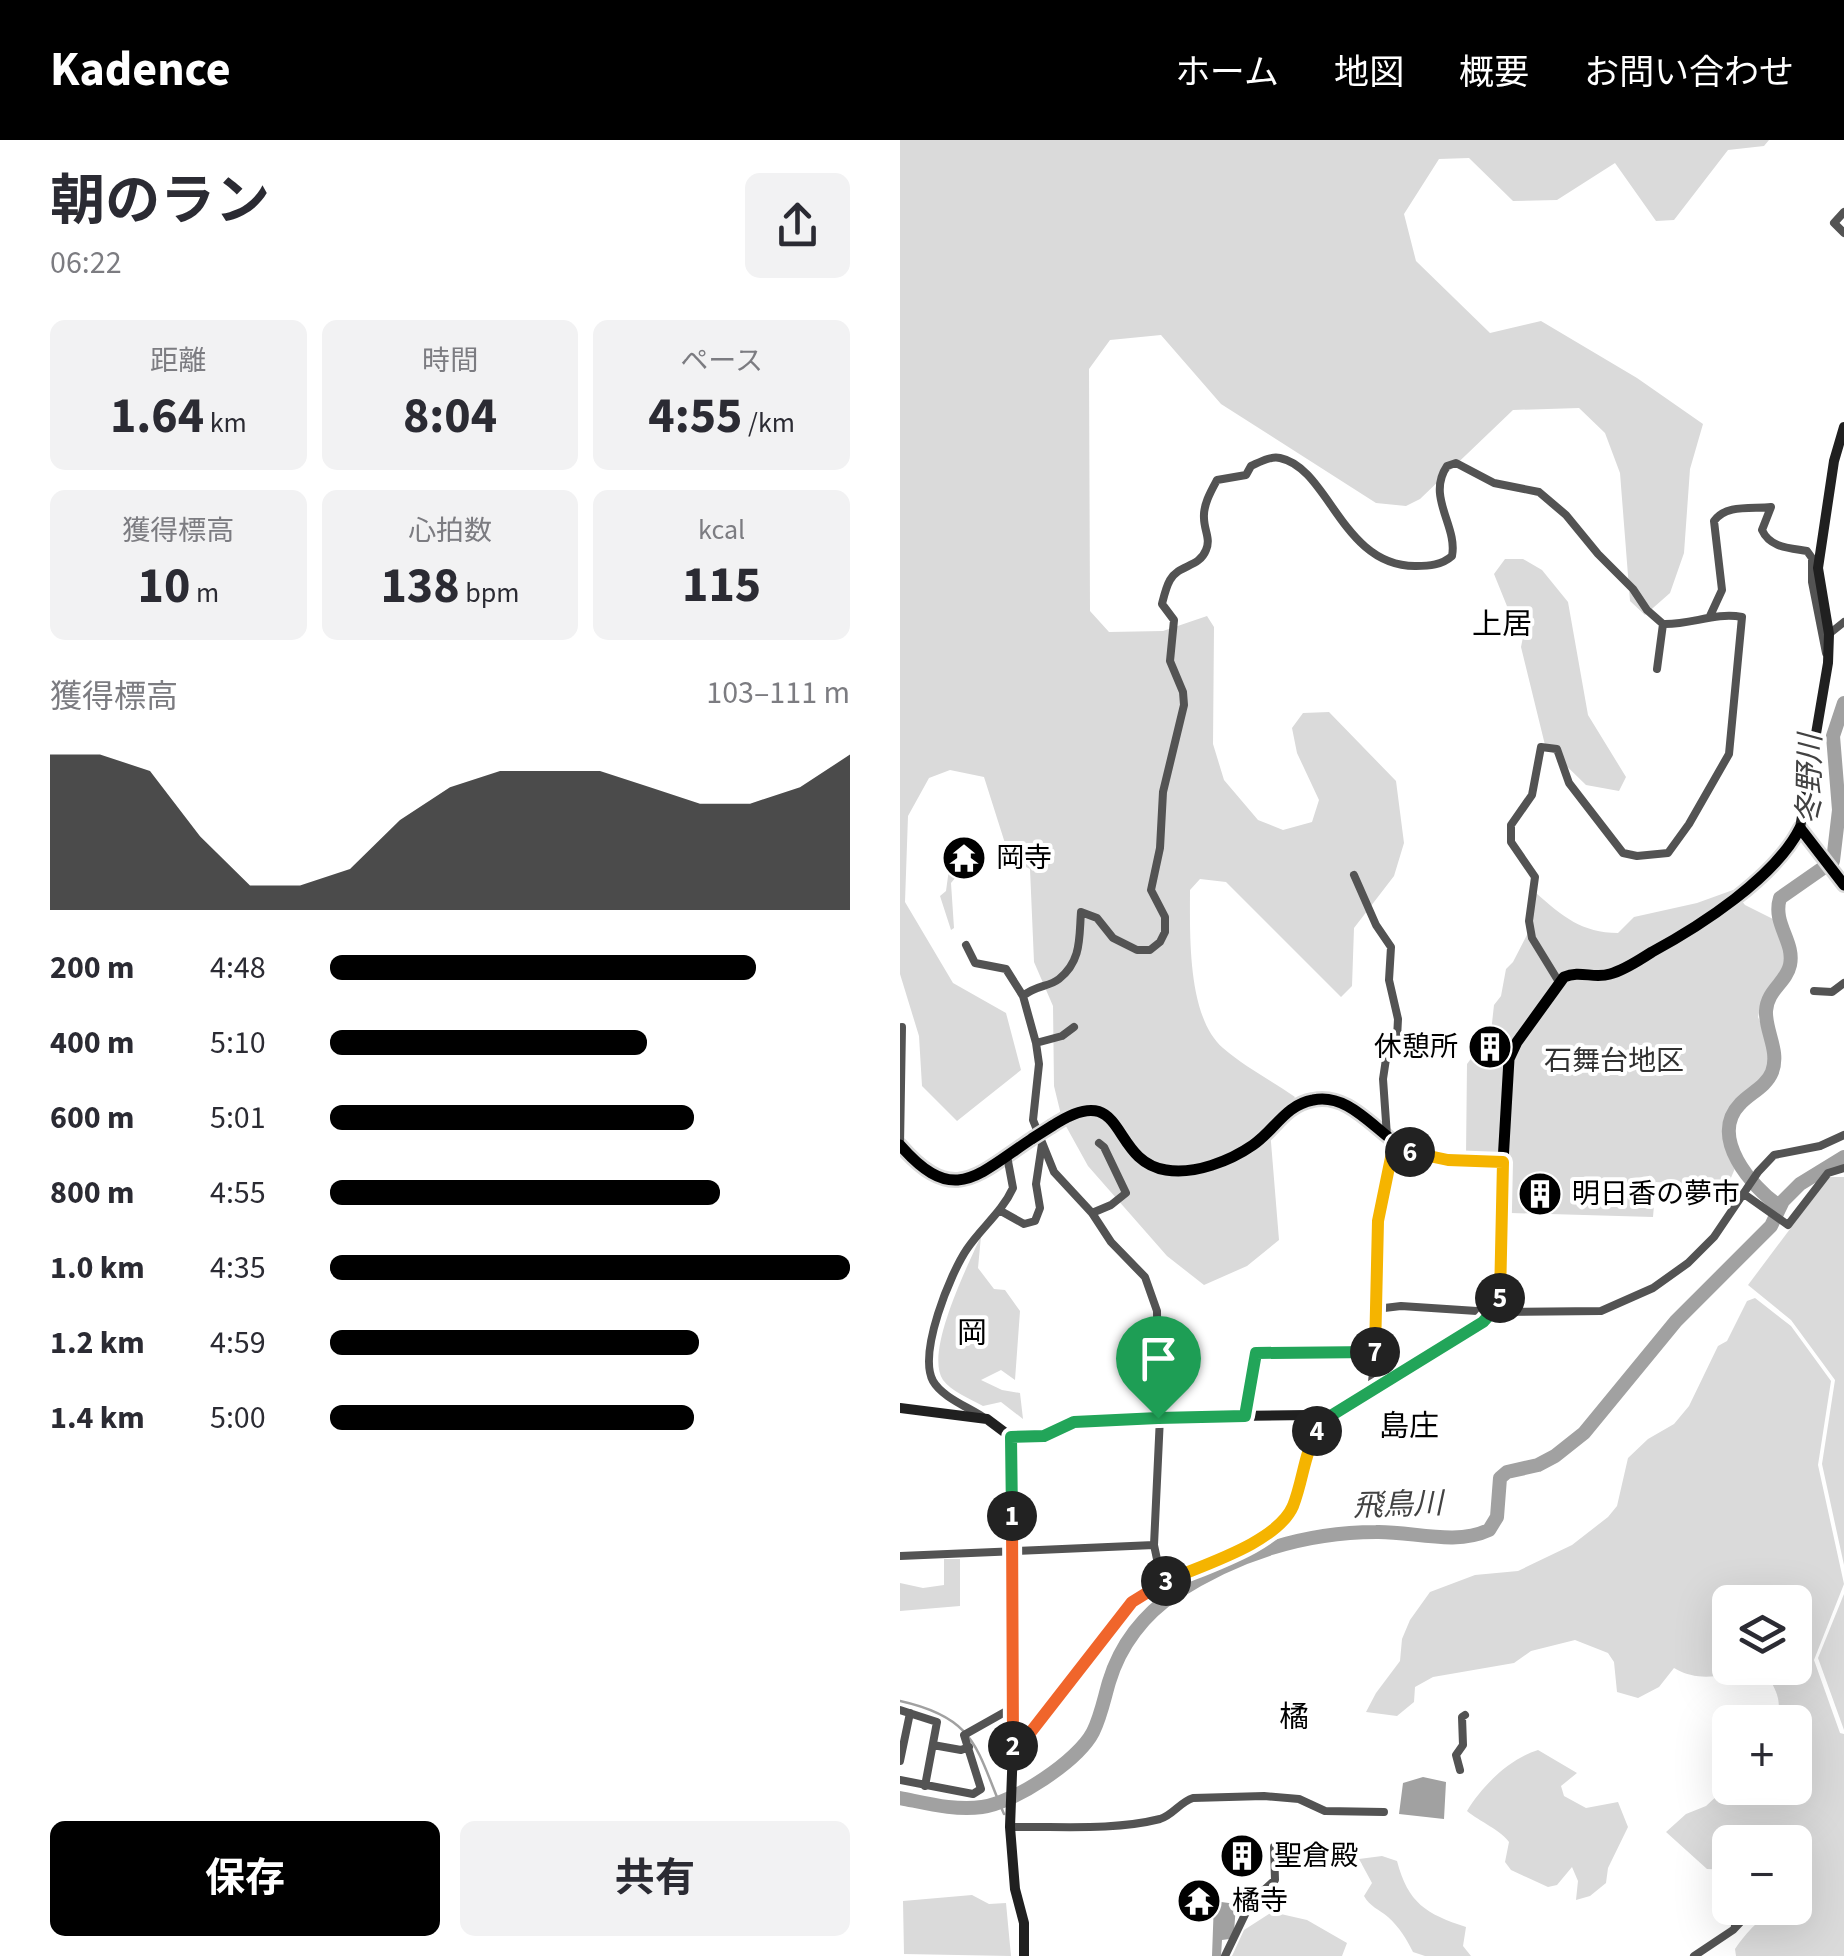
<!DOCTYPE html>
<html lang="ja">
<head>
<meta charset="utf-8">
<style>
	body { margin:0; font-family:"Source Sans 3","Noto Sans JP",sans-serif; background:#f2f2f3; color:#2b2b33; height:100vh; display:flex; flex-direction:column; font-size:38px; white-space:nowrap }
	* { box-sizing:border-box; margin:0 }
	p { font-size:32px; color:#7c7c81 }
	.icon { flex:none; width:55px; height:55px; fill:none; stroke:currentColor; stroke-width:2; stroke-linecap:round; stroke-linejoin:round }
	.map { position:relative; flex:1; overflow:hidden }
	.drawer { display:flex; flex-direction:column; background:#fff; width:900px }
	.drawer>* { flex:none }
	.buttons { position:absolute; left:812px; top:1445px; display:grid; gap:20px }
	.buttons a { display:grid; place-items:center; width:100px; height:100px; border-radius:15px; background:#fff; box-shadow:0 10px 40px #0002; font-size:50px }
	.pin { position:absolute; display:grid; place-items:center; width:85px; height:85px; color:#fff; margin:-102px -42px; border-radius:50% 50% 50% 0; rotate:-45deg; box-shadow:0 0 10px #0007 }
	.pin .icon { rotate:45deg }
	.km { position:absolute; width:50px; height:50px; margin:-25px; border-radius:50%; background:#222; color:#fff; font-size:28px; line-height:50px; text-align:center }
	.round { display:grid; place-items:center; flex:none; width:105px; height:105px; border-radius:15px; background:#f2f2f3 }
	.head { display:flex; align-items:center; justify-content:space-between; height:170px; padding:0 50px }
	h1 { font-size:55px; font-weight:700; line-height:75px }
	.stats { display:grid; grid-template-columns:repeat(3,1fr); gap:15px; height:170px; padding:10px 50px }
	.stats div { display:grid; align-content:center; border-radius:15px; background:#f2f2f3; text-align:center }
	.stats b { font-size:50px; font-weight:700 }
	.stats small { font-size:28px; font-weight:400 }
	.stats p { font-size:28px }
	.chart { height:280px; padding:20px 50px }
	.chart p { display:flex; justify-content:space-between }
	.chart svg { width:100%; height:180px; margin-top:10px; fill:#000; opacity:.7 }
	.primary-button { display:flex; gap:20px; margin-top:auto; padding:20px 50px }
	.primary-button a { flex:1; height:115px; border-radius:15px; background:#000; color:#fff; font-size:40px; font-weight:700; line-height:115px; text-align:center }
	.primary-button a+a { background:#f2f2f3; color:#2b2b33 }
	ul { padding:0 50px; list-style:none; font-size:32px }
	li { display:grid; grid-template-columns:160px 120px 1fr; align-items:center; height:75px }
	li i { height:25px; border-radius:12px; background:#000 }
	header { display:flex; align-items:center; gap:60px; box-sizing:border-box; height:140px; padding:0 50px; background:#000; color:#fff }
	header strong { font-size:48px }
	nav { display:flex; gap:55px; margin-inline-start:auto; font-size:35px }
	main { display:flex; flex:1; min-height:0 }
	.map>svg:first-child { display:block }
	.green { fill:#dadada; fill-rule:evenodd }
	.water { fill:#a1a1a1 }
	.lines { fill:none; stroke-linecap:round; stroke-linejoin:round }
	.stream { stroke:#a1a1a1; stroke-width:2.5 }
	.river { stroke:#a1a1a1; stroke-width:14 }
	.primary-casing { stroke:#dbdbdb; stroke-width:16 }
	.street { stroke:#535353; stroke-width:8 }
	.secondary { stroke:#202020; stroke-width:10 }
	.primary { stroke:#000; stroke-width:11 }
	.primary-bridge-casing { stroke:#dbdbdb; stroke-width:16; stroke-linecap:butt }
	.primary-bridge { stroke:#000; stroke-width:11 }
	.split-1-casing { stroke:#fff; stroke-width:20 }
	.split-2-casing { stroke:#fff; stroke-width:20 }
	.split-3-casing { stroke:#fff; stroke-width:20 }
	.split-4-casing { stroke:#fff; stroke-width:20 }
	.split-5-casing { stroke:#fff; stroke-width:20 }
	.split-6-casing { stroke:#fff; stroke-width:20 }
	.split-7-casing { stroke:#fff; stroke-width:20 }
	.split-8-casing { stroke:#fff; stroke-width:20 }
	.split-1 { stroke:#22a559; stroke-width:12 }
	.split-2 { stroke:#f0652b; stroke-width:12 }
	.split-3 { stroke:#f0652b; stroke-width:12 }
	.split-4 { stroke:#f5b400; stroke-width:12 }
	.split-5 { stroke:#22a559; stroke-width:12 }
	.split-6 { stroke:#f5b400; stroke-width:12 }
	.split-7 { stroke:#f5b400; stroke-width:12 }
	.split-8 { stroke:#22a559; stroke-width:12 }
	.labels { text-anchor:middle; dominant-baseline:central; stroke-width:8; stroke-linejoin:round; paint-order:stroke }
	.poi-label { font-size:28px; fill:#000; stroke:#fff; text-anchor:start }
	.park-label { font-size:28px; fill:#313131; stroke:#fff }
	.neighbourhood-label { font-size:30px; fill:#000; stroke:#fff }
	.water-label { font-size:30px; font-style:italic; fill:#424242; stroke:#fff }
</style>
</head>
<body>
<header>
<strong>Kadence</strong>
<nav><a>ホーム</a><a>地図</a><a>概要</a><a>お問い合わせ</a></nav>
</header>
<main>
<section class="drawer">
<div class="head"><div><h1>朝のラン</h1><p>06:22</p></div><a class="round"><svg class="icon" aria-label="share" viewBox="0 0 24 24"><path d="M12 15V3M7 8l5-5 5 5M5 13v7h14v-7"/></svg></a></div>
<div class="stats">
<div><p>距離</p><b>1.64<small> km</small></b></div>
<div><p>時間</p><b>8:04</b></div>
<div><p>ペース</p><b>4:55<small> /km</small></b></div>
</div>
<div class="stats">
<div><p>獲得標高</p><b>10<small> m</small></b></div>
<div><p>心拍数</p><b>138<small> bpm</small></b></div>
<div><p>kcal</p><b>115</b></div>
</div>
<div class="chart"><p><span>獲得標高</span>103–111 m</p>
<svg viewBox="0 0 160 44" preserveAspectRatio="none"><path d="M0 44V6L10 6L20 10L30 26L40 38L50 38L60 34L70 22L80 14L90 10L100 10L110 10L120 14L130 18L140 18L150 14L160 6V44z"/></svg>
</div>
<ul>
<li><b>200 m</b>4:48<i style="width:82%"></i></li>
<li><b>400 m</b>5:10<i style="width:61%"></i></li>
<li><b>600 m</b>5:01<i style="width:70%"></i></li>
<li><b>800 m</b>4:55<i style="width:75%"></i></li>
<li><b>1.0 km</b>4:35<i style="width:100%"></i></li>
<li><b>1.2 km</b>4:59<i style="width:71%"></i></li>
<li><b>1.4 km</b>5:00<i style="width:70%"></i></li>
</ul>
<div class="primary-button"><a>保存</a><a>共有</a></div>
</section>
<div class="map">
<svg width="944" height="1816" viewBox="0 0 944 1816">
	<rect width="100%" height="100%" fill="#fff"/>
	<path class="green" d="M0 0H869L864 6 828 10 774 80 756 81 715 23 657 60 613 61 569 18 539 19 504 74 516 121 590 193 641 181 737 238 803 284 790 329 784 413 770 453 745 475 730 461 720 333 705 293 679 268 613 270 520 359 506 366 476 363 321 264 261 195 210 200 189 229 190 471 209 492 263 491 307 476 314 487 313 604 324 640 358 680 383 690 412 682 419 660 397 613 392 588 403 573 429 572 496 641 504 703 494 736 454 788 452 846 441 857 326 742 300 739 290 750C290 794 287 877 323 908 345 927 372 941 395 957L370 990 379 1100 347 1126 304 1145 267 1116 188 1026 162 979 154 946 153 866 134 822 130 729 110 719 84 637 50 630 29 638 8 676 5 762 53 843 106 873 121 930 57 981 22 946 19 896 0 834Z
		M605 419H623L642 430 668 462 688 575 726 637 719 651 686 645 645 605 621 507 624 492 613 481 594 434Z
		M71 727 72 737 69 739 60 732 51 743 54 788 51 790 40 756 46 751 49 729Z
		M833 750 845 765 873 779 887 814V829L862 860 858 877 867 898 869 932C839 970 807 967 836 1026L827 1047 756 1042 753 1077 611 1073 610 1019 566 1015 567 924 591 892 594 865 601 856 606 829 613 822 628 793 636 753C662 776 682 793 718 793L734 777 797 763Z
		M929 1037H944V1425L922 1324 935 1240 891 1180 848 1145Z
		M81 1096 78 1128 94 1149 105 1150 120 1171 115 1240 101 1230 81 1240 102 1250 120 1253 123 1279 101 1262 83 1266C70 1259 51 1251 43 1240 24 1213 68 1125 81 1096Z
		M855 1158 891 1186 931 1241 918 1325 944 1444 914 1520 940 1593 944 1594V1816H836L835 1809C850 1788 867 1768 895 1768V1756L902 1733 895 1716V1702H830V1730L807 1729 766 1692 786 1674 806 1666 820 1653 830 1616V1648H895V1582H872C884 1567 878 1555 870 1539 834 1525 807 1548 774 1528L759 1547 738 1558 717 1552 714 1522 708 1513 675 1500 631 1511 614 1523 533 1537 515 1547 514 1562 497 1576 466 1572 476 1553 500 1521 502 1499 510 1480 530 1452 575 1435 618 1431 672 1405 708 1377 717 1366 728 1318 748 1299 774 1284 789 1266 818 1206 827 1201 847 1161ZM830 1462H895V1528H830Z
		M44 1419H60V1466L0 1471V1443L23 1448 44 1445Z
		M944 1454V1590L918 1518Z
		M638 1610 677 1633 661 1646 664 1656 686 1668 718 1662 728 1687 708 1728 706 1743 690 1756 676 1760 678 1741 672 1727 657 1745 648 1747 611 1730 605 1722 609 1702C602 1691 579 1681 567 1671 582 1646 609 1619 638 1610Z
		M482 1716 497 1721C508 1763 526 1774 566 1787L563 1806 571 1816H525L513 1812C506 1798 500 1788 488 1777 479 1769 470 1767 464 1756L472 1743 459 1719Z
		M72 1755 89 1764 106 1763 111 1816 4 1814 3 1761Z
		M372 1772 407 1780 447 1803 442 1816H332L344 1790Z"/>
	<path class="water" d="M523 1637 546 1642 544 1679 499 1674 503 1643Z
		M314 1761 336 1764 334 1793 329 1799 322 1800 321 1816H312Z"/>
	<g class="lines">
		<path class="stream" d="M0 1561C77 1578 76 1609 104 1674"/>
		<path class="river" d="M879 1066C852 1047 808 997 840 964 850 953 866 947 872 932 880 911 865 891 866 871 867 850 886 843 890 825 895 801 872 784 880 758L933 721 939 670 933 596 944 563
			M0 1658C26 1663 55 1671 82 1667 114 1663 178 1621 193 1592 201 1576 204 1559 209 1542 220 1505 244 1474 276 1453 336 1414 405 1392 476 1392 512 1391 555 1406 589 1390L597 1377 600 1338 607 1332 638 1325 655 1316 684 1293 776 1181 871 1086 883 1061 900 1044 944 1017"/>
		<defs>
			<path id="primary" d="M152 986C228 936 208 1021 266 1030 294 1035 330 1021 353 1005 375 990 385 965 413 960 455 951 483 1005 519 1015 546 1023 576 1021 603 1022L609 919 617 902 664 837C680 830 694 839 710 834 725 830 739 820 752 812 800 786 875 738 900 688L944 745
				M0 1005C54 1067 77 1035 133 998"/>
		</defs>
		<use href="#primary" class="primary-casing"/>
		<path class="street" d="M944 72 934 83 944 93
			M810 476 822 450 814 381C826 364 851 369 871 367L862 390C870 408 890 408 907 411L912 418V442L926 513
			M929 494 944 482
			M757 529 763 484
			M454 735 476 785 491 807 489 840 498 879 497 898 486 919 483 939 487 996
			M66 805 75 823 106 829 123 856 136 903 139 924 133 980 154 1032 192 1073 211 1102 245 1137 257 1171 258 1277 174 1282 144 1296 111 1297
			M914 851 932 852 944 843
			M123 856C136 845 149 847 159 839 182 821 179 797 181 772L197 778 213 798 237 810H250L260 802 265 792V777L251 750 260 708 263 652 284 565 283 552 270 521 274 480 262 464C264 456 266 447 270 440 279 424 299 428 306 410 311 399 304 390 304 378 303 365 311 351 317 340L346 335 351 326C360 322 370 316 380 318 429 328 442 427 516 426 529 426 542 425 552 416 558 386 526 357 547 326L556 323 594 343 639 352 666 375 698 414 733 449 747 470 763 484C791 485 815 472 842 477L829 614 789 684 768 713 737 716 723 713 669 643 657 609 641 607 632 655 611 685V702L635 737 629 781 632 798 659 842
			M136 903 162 896 174 887
			M0 1005 2 887
			M844 1054 888 1085 928 1033 944 1028
			M99 1070 124 1084 135 1081 140 1068 136 1044 142 1004
			M192 1073 211 1065 226 1053 204 1007 199 1003
			M476 1169 501 1166 592 1172 701 1171 753 1148 788 1123 814 1097 858 1032 874 1015 920 1006 944 995
			M471 1253 477 1188 478 1081 494 1003
			M345 1276 356 1213 475 1214
			M83 1277C68 1267 42 1257 33 1241 18 1213 50 1134 67 1109 81 1088 102 1072 113 1048L107 1016
			M260 1277 254 1405 262 1443
			M0 1416 254 1405
			M0 1570 37 1582 25 1646
			M33 1605 61 1610 69 1607
			M0 1621 10 1573
			M560 1630 556 1615 563 1605 562 1577 565 1575
			M0 1640 73 1654 81 1649 64 1595 112 1568
			M110 1687C159 1686 212 1691 260 1679 273 1675 280 1662 293 1658L364 1656 399 1659 425 1671 484 1672
			M835 1786 842 1768
			M325 1816 351 1762 375 1740 374 1707
			M794 1816 833 1790 849 1773"/>
		<path class="secondary" d="M900 688 928 523 929 494 918 428 934 321 944 287
			M0 1268 87 1279 111 1297 113 1607 110 1687 115 1749 124 1783V1816
			M258 1277 409 1275 425 1280
			M113 1607 123 1602 232 1462 252 1448 366 1395 383 1382 393 1364 409 1305 425 1280 583 1182 600 1163 603 1022"/>
		<use href="#primary" class="primary"/>
		<defs>
			<path id="primary-bridge" d="M133 998 152 986"/>
		</defs>
		<use href="#primary-bridge" class="primary-bridge-casing"/>
		<use href="#primary-bridge" class="primary-bridge"/>
	</g>
	<g class="lines">
		<defs>
			<path id="split-1" d="M112 1376 111 1297 144 1296 174 1282 258 1278"/>
			<path id="split-2" d="M112 1376 113 1606"/>
			<path id="split-3" d="M113 1606 123 1602 232 1462 266 1441"/>
			<path id="split-4" d="M266 1441C302 1425 377 1403 393 1366 403 1341 404 1314 417 1291"/>
			<path id="split-5" d="M417 1291 424 1280 583 1182 600 1163V1158"/>
			<path id="split-6" d="M510 1012 548 1020 603 1022 600 1158"/>
			<path id="split-7" d="M475 1212 478 1081 494 1003 510 1012"/>
			<path id="split-8" d="M258 1278 345 1276 356 1213 475 1212"/>
		</defs>
		<use href="#split-1" class="split-1-casing"/>
		<use href="#split-2" class="split-2-casing"/>
		<use href="#split-3" class="split-3-casing"/>
		<use href="#split-4" class="split-4-casing"/>
		<use href="#split-5" class="split-5-casing"/>
		<use href="#split-6" class="split-6-casing"/>
		<use href="#split-7" class="split-7-casing"/>
		<use href="#split-8" class="split-8-casing"/>
		<use href="#split-1" class="split-1"/>
		<use href="#split-2" class="split-2"/>
		<use href="#split-3" class="split-3"/>
		<use href="#split-4" class="split-4"/>
		<use href="#split-5" class="split-5"/>
		<use href="#split-6" class="split-6"/>
		<use href="#split-7" class="split-7"/>
		<use href="#split-8" class="split-8"/>
	</g>
	<defs>
		<symbol id="temple-disc" viewBox="-11 -11 22 22"><circle r="9.5" fill="#000" stroke="#fff"/><path d="M0-6L5-2H3V0L6.5 2.5H4V6H1.5V3h-3V6H-4V2.5H-6.5L-3 0V-2H-5Z" fill="#fff"/></symbol>
		<symbol id="building-disc" viewBox="-11 -11 22 22"><circle r="9.5" fill="#000" stroke="#fff"/><path d="M-4-6H4V6H1V3H-1V6H-4ZM-2.5-4.3h1.7v1.8h-1.7ZM.8-4.3h1.7v1.8H.8ZM-2.5-1h1.7V.8h-1.7ZM.8-1h1.7V.8H.8Z" fill="#fff"/></symbol>
	</defs>
	<g fill-rule="evenodd">
		<use href="#temple-disc" x="39" y="693" width="50" height="50"/>
		<use href="#building-disc" x="565" y="882" width="50" height="50"/>
		<use href="#building-disc" x="615" y="1029" width="50" height="50"/>
		<use href="#building-disc" x="317" y="1691" width="50" height="50"/>
		<use href="#temple-disc" x="274" y="1736" width="50" height="50"/>
	</g>
	<g class="labels">
		<g class="poi-label">
			<text x="96" y="718">岡寺</text>
			<text x="558" y="907" text-anchor="end">休憩所</text>
			<text x="672" y="1054">明日香の夢市</text>
			<text x="374" y="1716">聖倉殿</text>
			<text x="332" y="1761">橘寺</text>
		</g>
		<g class="park-label">
			<text x="714" y="921">石舞台地区</text>
		</g>
		<g class="neighbourhood-label">
			<text x="602" y="484">上居</text>
			<text x="72" y="1193">岡</text>
			<text x="509" y="1286">島庄</text>
			<text x="394" y="1577">橘</text>
		</g>
		<g class="water-label">
			<text transform="translate(910 639) rotate(-89)">冬野川</text>
			<text transform="translate(498 1365) rotate(-2)">飛鳥川</text>
		</g>
	</g>
</svg>
<div class="buttons">
<a><svg class="icon" aria-label="layers" viewBox="0 0 24 24"><path d="M12 4l9 5-9 5-9-5zM3 14l9 5 9-5"/></svg></a>
<a>+</a>
<a>−</a>
</div>
<div class="pin" style="left:258px;top:1278px;background:#1e9e55"><svg class="icon" aria-label="arrive" viewBox="0 0 24 24"><path d="M6 21V4h12l-3 4 3 4H6"/></svg></div>
<b class="km" style="left:112px;top:1376px">1</b>
<b class="km" style="left:113px;top:1606px">2</b>
<b class="km" style="left:266px;top:1441px">3</b>
<b class="km" style="left:417px;top:1291px">4</b>
<b class="km" style="left:600px;top:1158px">5</b>
<b class="km" style="left:510px;top:1012px">6</b>
<b class="km" style="left:475px;top:1212px">7</b>
</div>
</main>
</body>
</html>
